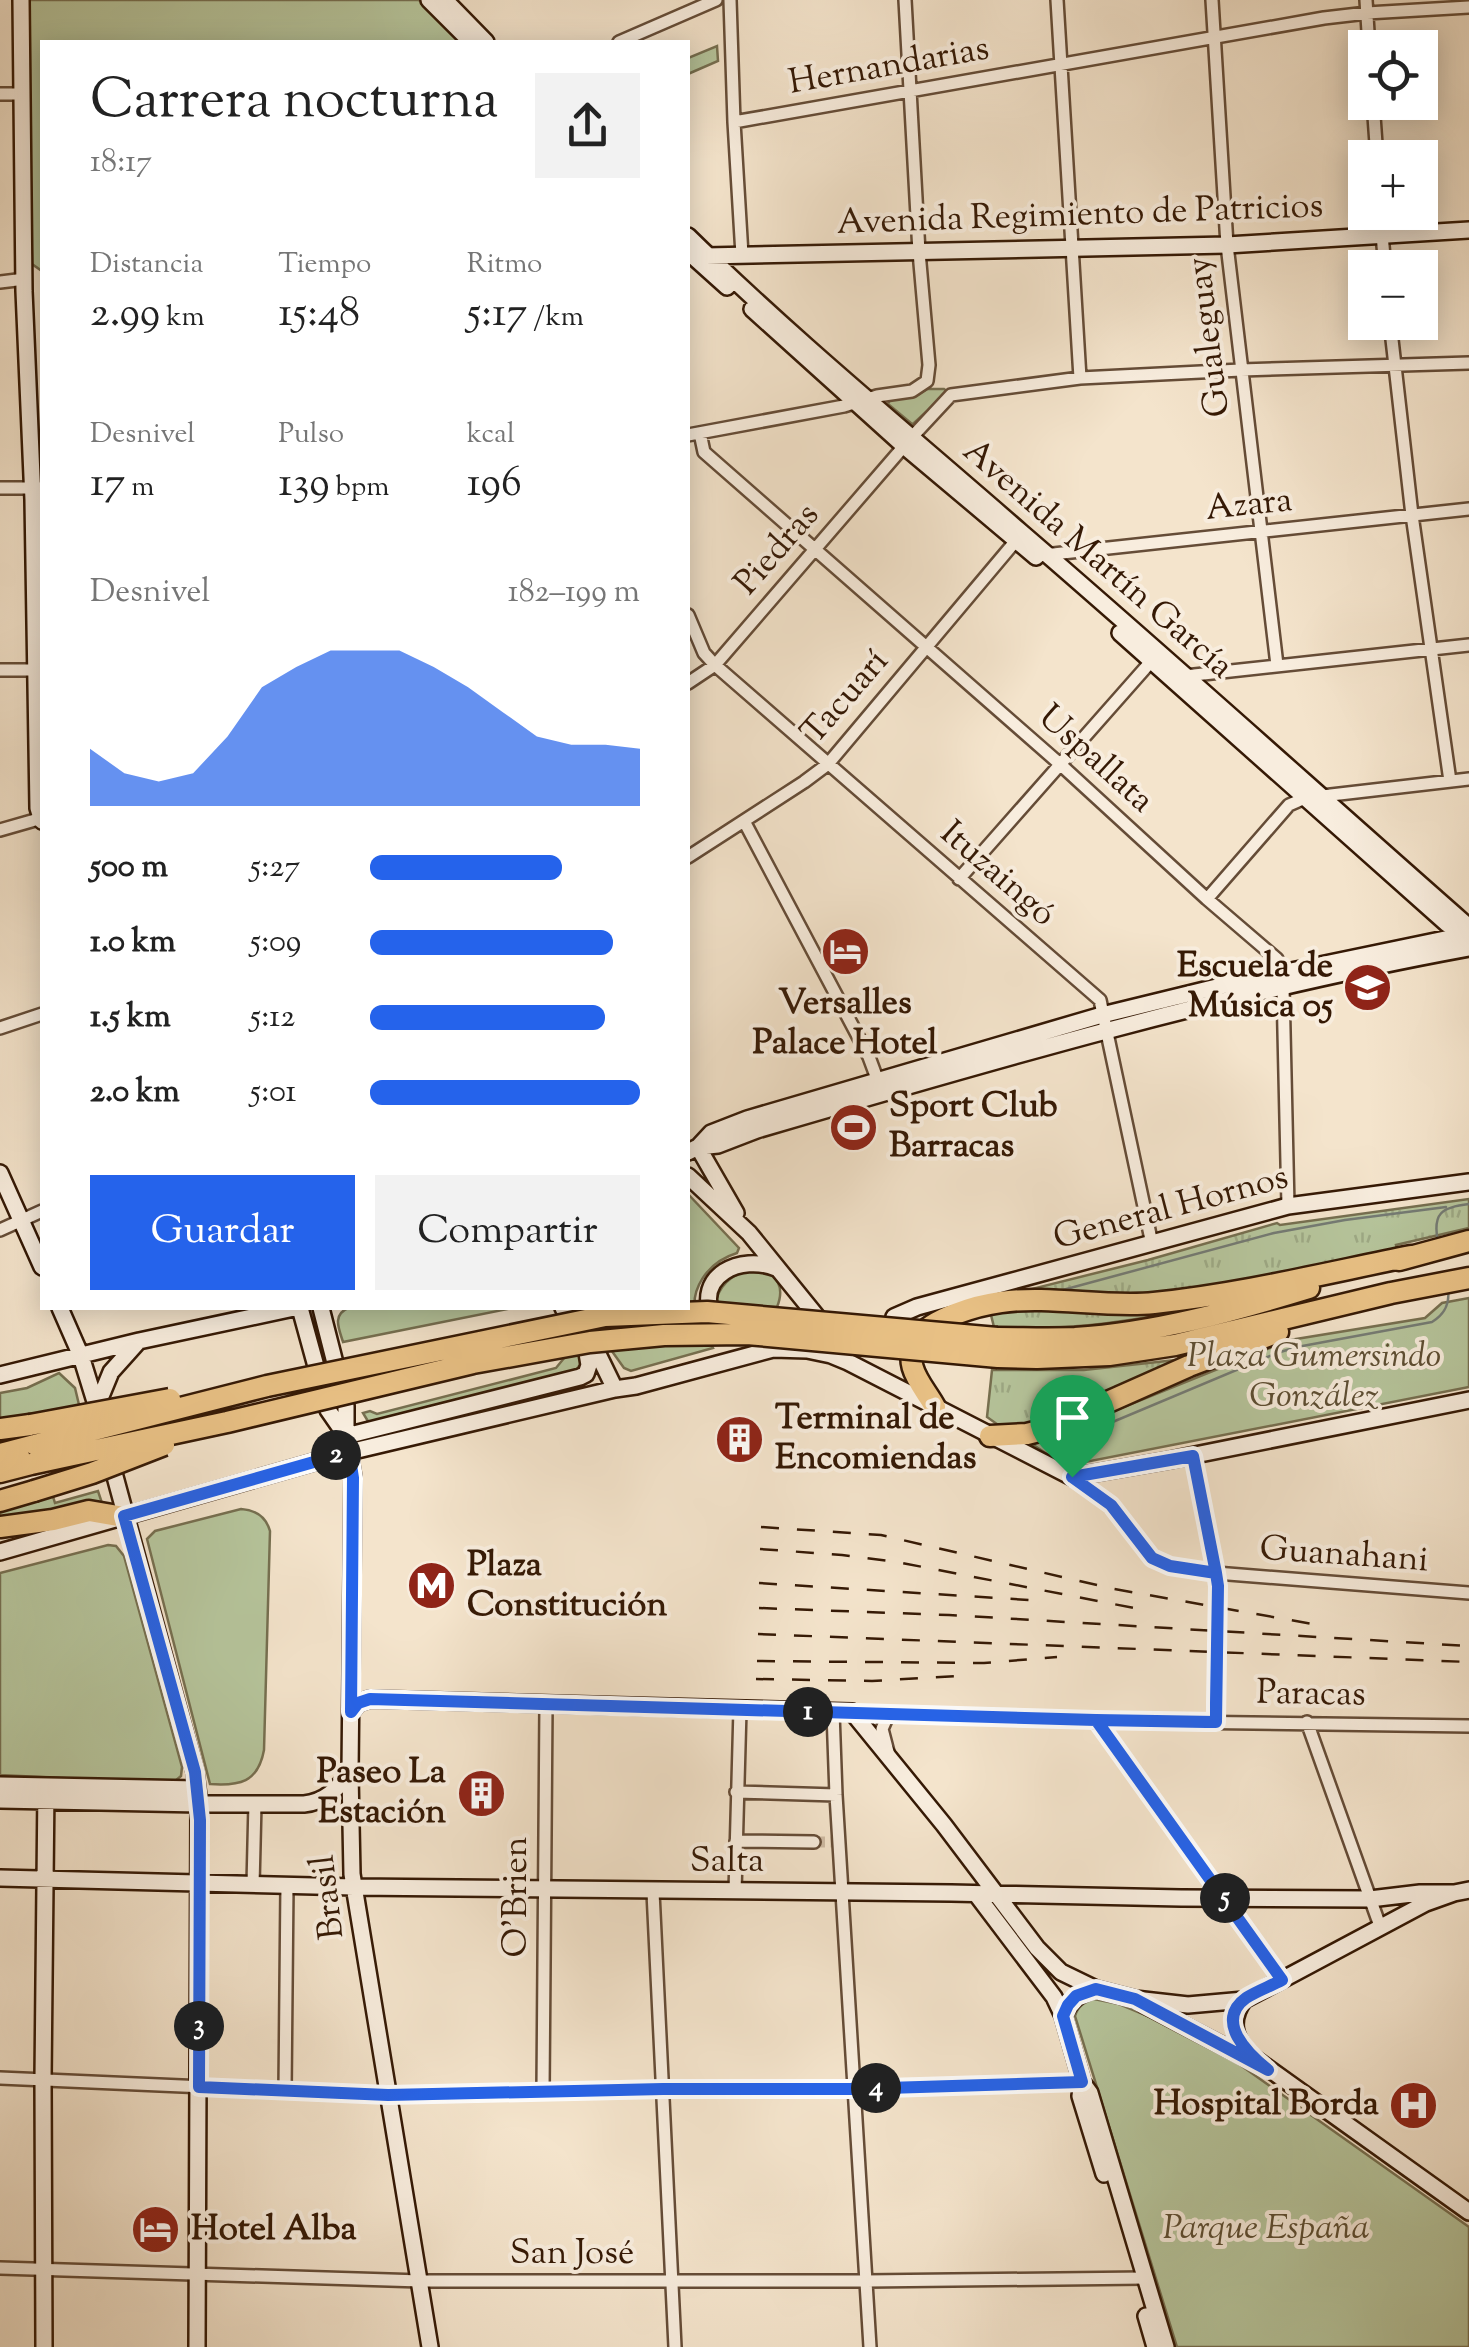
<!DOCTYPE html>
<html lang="es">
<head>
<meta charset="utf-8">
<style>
	body { margin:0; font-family:"Sorts Mill Goudy",serif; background:#f2f2f2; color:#222; height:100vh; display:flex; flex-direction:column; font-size:38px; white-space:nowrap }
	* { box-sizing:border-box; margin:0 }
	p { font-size:32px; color:#767676 }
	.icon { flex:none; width:55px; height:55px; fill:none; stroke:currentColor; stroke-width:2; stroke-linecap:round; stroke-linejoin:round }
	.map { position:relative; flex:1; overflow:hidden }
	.sheet { position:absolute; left:40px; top:40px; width:650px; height:1270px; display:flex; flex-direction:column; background:#fff; border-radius:0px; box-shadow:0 5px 25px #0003 }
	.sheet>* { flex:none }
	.buttons { position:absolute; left:1348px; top:30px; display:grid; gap:20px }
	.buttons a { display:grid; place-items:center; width:90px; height:90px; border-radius:0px; background:#fff; box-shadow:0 5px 25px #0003; font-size:50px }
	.pin { position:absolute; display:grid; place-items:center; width:85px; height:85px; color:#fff; margin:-102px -42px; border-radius:50% 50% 50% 0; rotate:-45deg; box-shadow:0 0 10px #0007 }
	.pin .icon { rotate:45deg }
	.km { position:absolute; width:50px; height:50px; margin:-25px; border-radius:50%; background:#222; color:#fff; font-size:28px; line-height:50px; text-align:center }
	.round { display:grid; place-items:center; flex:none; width:105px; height:105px; border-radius:0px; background:#f2f2f2 }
	.summary { display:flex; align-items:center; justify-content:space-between; height:170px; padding:0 50px }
	h1 { font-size:55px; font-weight:600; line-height:75px }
	.metrics { display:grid; grid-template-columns:repeat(3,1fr); gap:15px; height:170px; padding:10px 50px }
	.metrics div { display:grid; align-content:center }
	.metrics b { font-size:42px; font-weight:600 }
	.metrics small { font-size:28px; font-weight:400 }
	.metrics p { font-size:28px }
	.chart { height:280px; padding:20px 50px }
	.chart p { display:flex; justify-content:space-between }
	.chart svg { width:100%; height:180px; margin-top:10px; fill:#2563eb; opacity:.7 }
	.button { display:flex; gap:20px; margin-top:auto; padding:20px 50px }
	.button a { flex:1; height:115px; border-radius:0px; background:#2563eb; color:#fff; font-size:40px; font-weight:600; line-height:115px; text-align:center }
	.button a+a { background:#f2f2f2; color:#222 }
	ul { padding:0 50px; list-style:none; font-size:32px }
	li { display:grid; grid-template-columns:160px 120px 1fr; align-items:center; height:75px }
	li i { height:25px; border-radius:12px; background:#2563eb }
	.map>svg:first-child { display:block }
	.grass { fill:url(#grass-tufts); stroke:#766f50; stroke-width:2.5 }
	.park { fill:#b6c59c; stroke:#766f50; stroke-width:2.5 }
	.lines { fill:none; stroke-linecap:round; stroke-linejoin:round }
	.stream { stroke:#747b74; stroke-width:2.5 }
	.street-tunnel { stroke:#cebba4; stroke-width:11; stroke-dasharray:11 5.5; stroke-linecap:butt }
	.street-casing { stroke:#654c37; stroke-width:16 }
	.secondary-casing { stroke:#351905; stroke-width:20 }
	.highway-casing { stroke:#351905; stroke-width:25 }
	.street { stroke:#f8edde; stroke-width:11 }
	.secondary { stroke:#f8edde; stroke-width:15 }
	.highway { stroke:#eac286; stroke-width:20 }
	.rail { stroke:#351905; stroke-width:2.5; stroke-dasharray:18 18; stroke-linecap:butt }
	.street-bridge-casing { stroke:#654c37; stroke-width:16; stroke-linecap:butt }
	.highway-bridge-casing { stroke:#351905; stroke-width:25; stroke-linecap:butt }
	.street-bridge { stroke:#f8edde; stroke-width:11 }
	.highway-bridge { stroke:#eac286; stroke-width:20 }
	.route-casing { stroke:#fff; stroke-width:20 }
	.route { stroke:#2563eb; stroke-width:12 }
	.labels { text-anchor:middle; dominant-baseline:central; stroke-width:8; stroke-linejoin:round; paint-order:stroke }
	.street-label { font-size:35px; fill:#351905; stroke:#f8edde }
	.poi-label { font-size:35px; font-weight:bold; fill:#351905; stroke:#f8edde; text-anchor:start }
	.park-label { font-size:35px; font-style:italic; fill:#5c4d32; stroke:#f8edde }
</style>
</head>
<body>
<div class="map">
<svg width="1469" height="2347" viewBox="0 0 1469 2347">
	<defs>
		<pattern id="grass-tufts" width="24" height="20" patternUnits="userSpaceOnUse" patternTransform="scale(2.5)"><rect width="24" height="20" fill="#b6c59c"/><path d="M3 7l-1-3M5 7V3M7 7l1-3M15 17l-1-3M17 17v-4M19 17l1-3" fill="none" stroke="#9da985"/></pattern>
	</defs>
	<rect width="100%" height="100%" fill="#f4e4cc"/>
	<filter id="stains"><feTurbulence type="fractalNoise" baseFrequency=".002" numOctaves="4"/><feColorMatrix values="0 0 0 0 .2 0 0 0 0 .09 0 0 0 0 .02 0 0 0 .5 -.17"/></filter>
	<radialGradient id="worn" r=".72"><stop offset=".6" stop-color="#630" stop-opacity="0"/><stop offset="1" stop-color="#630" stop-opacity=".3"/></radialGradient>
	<path class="grass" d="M717 46 718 61 688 74V58Z
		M1469 1199V1228L1396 1245 1397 1249 1174 1295 1004 1296 1148 1260 1277 1223 1280 1225Z
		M1214 1304C1142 1320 1068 1332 994 1327L990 1311Z
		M1194 1358 1044 1425 1001 1427 987 1417 992 1370H1084Z"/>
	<path class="park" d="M28 0H419L461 42H42V271L32 264Z
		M927 389H944L948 392 914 423 912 424 888 404 891 398 917 395Z
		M688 1194 739 1248 737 1253C708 1262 687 1290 697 1320 700 1330 708 1339 713 1348L631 1371 624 1368 581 1308H688Z
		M758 1268C778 1275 785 1287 777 1307L718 1305 716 1300C722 1280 737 1272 758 1268Z
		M1469 1298V1387L1065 1466 1032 1444 1290 1340 1425 1318 1442 1303Z
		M348 1308H513L343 1342C339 1329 332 1315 348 1308Z
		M579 1351 582 1361 576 1371 369 1423 363 1413 370 1411 377 1414 556 1368 565 1357Z
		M59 1373 75 1388 80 1409 0 1422V1393L27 1388Z
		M51 1490 55 1503 98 1491 102 1503 0 1525V1505Z
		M241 1509C256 1510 266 1517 270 1531L264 1750C258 1783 239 1786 210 1784L147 1539 155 1531Z
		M108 1545 116 1546 124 1556 182 1767 181 1776 175 1781 164 1783 0 1775V1573Z
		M1094 1999 1119 2004 1205 2040 1469 2227V2347H1177L1075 2016C1078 2005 1084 2003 1094 1999Z"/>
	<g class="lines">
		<path class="stream" d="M1438 1242C1432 1213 1442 1207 1469 1204
			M1059 1291 1274 1233 1345 1220 1446 1207
			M1084 1434 1277 1353 1297 1347 1432 1322C1445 1314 1450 1304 1448 1289"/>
		<path class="street-tunnel" d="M814 1842H832"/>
		<defs>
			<path id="street" d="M730 0 734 122 742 255
				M1057 0 1080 378
				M1212 0 1227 245 1277 665
				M1366 0 1369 48
				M619 42 716 0
				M0 94H21
				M1373 102 1377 158
				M734 122 1324 18 1367 13 1469 7
				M1380 212 1385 268
				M0 282 25 279
				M1390 322 1412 515 1450 781
				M700 433 704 452 1061 765 1207 899 1277 959 1283 988 1288 1206
				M688 435 844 406 877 396 912 391 927 381 929 365 919 252 905 0
				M0 488H42
				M1044 555 1469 509
				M688 615 704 653 715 665 1100 1000 1152 1244
				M0 670H41
				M1185 676 1469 645
				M688 683 715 665 911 438 951 395 1080 378 1241 370 1469 363
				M744 821 869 1057 879 1084
				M0 830 42 818
				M688 857 804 782 828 764 1019 537
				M959 879 1155 657
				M1207 899 1289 805 1305 798 1469 779
				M0 1028 42 1014
				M0 1230 42 1211
				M1193 1455 1217 1579
				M1072 1477 1111 1505 1153 1558 1170 1566 1216 1573 1469 1593
				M833 1712 836 1795 870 2347
				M852 1712 1096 1721 1469 1726
				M1096 1721 1282 1980
				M1307 1722 1380 1926
				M888 1752 882 1729 889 1713
				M736 1792 836 1795
				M736 1841 814 1842
				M253 1885 255 1803
				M653 1892 675 2347
				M735 1892 740 1709
				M0 2078 388 2095 663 2089H854L1082 2082
				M285 2091 287 1885
				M543 2091 546 1704
				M0 2268 421 2281H866L1145 2278"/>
			<path id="secondary" d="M21 0 24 291 33 500 38 808 42 821
				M429 0 471 42
				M445 0 486 42
				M688 236C794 340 909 434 1021 532 1172 662 1320 796 1469 927
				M688 252 727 287
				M706 256 1227 245 1469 230
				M752 309 904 446 1036 557
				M1120 633 1447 924 1469 931
				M698 1147 711 1133 747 1119 1102 1015 1229 984 1469 934
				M698 1147 736 1213
				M688 1152 698 1147 718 1145 757 1130C992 1061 1228 992 1469 948
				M0 1173 42 1267
				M688 1176 749 1233 818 1318
				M60 1308 81 1356 101 1421
				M300 1308 328 1410 346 1436
				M321 1308 346 1406V1436L353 1477 350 1773 352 1874 430 2347
				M563 1308 585 1341 596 1350 615 1389
				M894 1317 917 1307 1288 1206 1469 1182
				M713 1318C694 1275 741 1254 776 1268
				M0 1375 139 1341 294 1308
				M97 1406 111 1372 137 1343
				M346 1436 580 1377 586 1374 589 1365 585 1341
				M110 1458 195 1772 199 1804 197 2347
				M0 1552 349 1452 615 1389 636 1386 773 1349 807 1350 831 1355 848 1362 1072 1477 1170 1460 1469 1400
				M351 1712 358 1703 370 1699 852 1712 944 1825 1037 1948 1061 1972 1096 1989 1135 1999 1188 2005 1244 2000 1426 1903 1454 1893 1469 1890
				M0 1785 197 1789
				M0 1800 199 1804H304C325 1802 337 1789 350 1773
				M0 1878 354 1887 951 1893 1181 1898 1370 1899 1420 1893H1454
				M976 1894 1054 1997 1063 2016 1082 2082 1090 2093 1166 2347
				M1244 2000C1229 2021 1234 2038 1251 2056L1469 2212
				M1143 2004 1250 2060
				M1063 2016C1071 1999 1079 1993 1096 1989
				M1082 2082 1080 2096 1104 2174
				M1146 2316 1155 2347
				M44 2347 43 2079 46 1786"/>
			<path id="highway" d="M1399 1260 1469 1241
				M997 1338C1023 1338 1049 1339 1075 1338 1155 1333 1234 1311 1309 1288
				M998 1357 1037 1358 1109 1355 1175 1345 1391 1293 1469 1278
				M935 1407C923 1385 900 1365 918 1338 932 1318 978 1305 1001 1302 1051 1295 1104 1308 1154 1303 1241 1294 1326 1273 1411 1256
				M0 1429 30 1425
				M990 1436 1027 1434 1047 1429 1189 1366 1278 1332
				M0 1454 35 1445
				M0 1472 31 1464
				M0 1501 34 1491
				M0 1527 53 1520 89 1511 124 1517"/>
		</defs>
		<use href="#street" class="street-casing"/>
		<use href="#secondary" class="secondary-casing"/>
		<use href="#highway" class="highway-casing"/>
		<use href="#street" class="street"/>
		<use href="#secondary" class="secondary"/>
		<use href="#highway" class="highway"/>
		<path class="rail" d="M761 1527 881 1535 1114 1589 1313 1624
			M760 1549 842 1555 897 1562 1134 1608
			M759 1583 1029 1600
			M759 1608 949 1615 1469 1646
			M758 1634 1469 1662
			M757 1661 984 1663 1057 1657
			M756 1679 872 1681 957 1676"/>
		<defs>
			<path id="street-bridge" d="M1216 1703 1218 1586"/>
			<path id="highway-bridge" d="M30 1425 170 1399
				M35 1445 267 1386 605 1316 707 1312 997 1338
				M31 1464 227 1422 473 1363 590 1342 664 1335 747 1334 998 1357
				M34 1491 92 1473 164 1445"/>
		</defs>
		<use href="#street-bridge" class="street-bridge-casing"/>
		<use href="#highway-bridge" class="highway-bridge-casing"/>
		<use href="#street-bridge" class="street-bridge"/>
		<use href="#highway-bridge" class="highway-bridge"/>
	</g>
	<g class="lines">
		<defs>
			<path id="route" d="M1072 1477 1111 1505 1152 1558 1170 1566 1216 1573 1218 1586 1216 1722 1096 1720 370 1699 358 1703 351 1712 353 1478 349 1452 124 1516 195 1772 200 1820 199 2087 388 2095 663 2089H854L1082 2082 1063 2016 1068 2005 1076 1996 1096 1989 1135 1999 1268 2070C1248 2054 1214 2021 1246 1998 1257 1991 1271 1986 1282 1980L1096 1720 1206 1722H1216V1703L1218 1586 1216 1573 1193 1456 1072 1477"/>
		</defs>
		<use href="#route" class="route-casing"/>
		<use href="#route" class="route"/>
	</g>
	<defs>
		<symbol id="hotel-disc" viewBox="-11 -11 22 22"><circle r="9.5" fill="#8f2418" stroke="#f8edde"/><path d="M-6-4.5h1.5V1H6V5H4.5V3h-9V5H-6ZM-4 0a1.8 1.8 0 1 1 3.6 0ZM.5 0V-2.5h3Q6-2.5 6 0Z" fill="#fff"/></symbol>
		<symbol id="school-disc" viewBox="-11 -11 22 22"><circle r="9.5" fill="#8f2418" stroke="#f8edde"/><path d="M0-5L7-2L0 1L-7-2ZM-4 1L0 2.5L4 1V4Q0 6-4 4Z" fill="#fff"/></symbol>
		<symbol id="stadium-disc" viewBox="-11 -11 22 22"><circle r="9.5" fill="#8f2418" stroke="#f8edde"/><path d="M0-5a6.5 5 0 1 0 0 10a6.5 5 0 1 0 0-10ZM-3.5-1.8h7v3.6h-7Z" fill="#fff"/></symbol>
		<symbol id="building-disc" viewBox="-11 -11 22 22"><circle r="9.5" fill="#8f2418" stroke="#f8edde"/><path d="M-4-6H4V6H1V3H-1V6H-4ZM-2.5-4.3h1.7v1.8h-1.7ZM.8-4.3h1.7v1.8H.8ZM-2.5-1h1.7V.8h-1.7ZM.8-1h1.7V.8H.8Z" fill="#fff"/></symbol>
		<symbol id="metro-disc" viewBox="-11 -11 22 22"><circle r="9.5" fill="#8f2418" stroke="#f8edde"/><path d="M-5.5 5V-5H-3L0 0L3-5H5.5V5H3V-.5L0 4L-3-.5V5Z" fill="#fff"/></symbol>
		<symbol id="hospital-disc" viewBox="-11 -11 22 22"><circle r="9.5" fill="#8f2418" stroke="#f8edde"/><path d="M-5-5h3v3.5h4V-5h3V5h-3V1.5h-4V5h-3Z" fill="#fff"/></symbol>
	</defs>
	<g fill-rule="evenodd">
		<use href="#hotel-disc" x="818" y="924" width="55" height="55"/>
		<use href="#school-disc" x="1340" y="960" width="55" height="55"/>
		<use href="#stadium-disc" x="826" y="1100" width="55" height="55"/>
		<use href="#building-disc" x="712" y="1412" width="55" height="55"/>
		<use href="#metro-disc" x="404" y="1558" width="55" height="55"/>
		<use href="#building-disc" x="454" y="1766" width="55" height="55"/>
		<use href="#hospital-disc" x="1386" y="2078" width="55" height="55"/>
		<use href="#hotel-disc" x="128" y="2202" width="55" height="55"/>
	</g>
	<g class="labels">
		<g class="street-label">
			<text transform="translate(889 67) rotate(-10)">Hernandarias</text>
			<text transform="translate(1080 216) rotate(-2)">Avenida Regimiento de Patricios</text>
			<text transform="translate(1210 337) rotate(-97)">Gualeguay</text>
			<text transform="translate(1249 506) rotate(-6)">Azara</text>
			<text transform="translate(778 550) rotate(-49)">Piedras</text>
			<text transform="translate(1097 560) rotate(41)">Avenida Martín García</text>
			<text transform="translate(846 698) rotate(-49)">Tacuarí</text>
			<text transform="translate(1095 760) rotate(42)">Uspallata</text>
			<text transform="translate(997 875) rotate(41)">Ituzaingó</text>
			<text transform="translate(1171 1209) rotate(-15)">General Hornos</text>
			<text transform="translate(1344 1556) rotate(4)">Guanahani</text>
			<text transform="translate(1311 1695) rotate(1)">Paracas</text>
			<text x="727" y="1862">Salta</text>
			<text transform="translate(329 1897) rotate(-97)">Brasil</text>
			<text transform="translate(517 1897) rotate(-90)">O'Brien</text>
			<text x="572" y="2254">San José</text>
		</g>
		<g class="poi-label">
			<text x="1333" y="967" text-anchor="end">Escuela de<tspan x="1333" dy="40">Música 05</tspan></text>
			<text x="845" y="1004" text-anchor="middle">Versalles<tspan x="845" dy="40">Palace Hotel</tspan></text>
			<text x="889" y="1107">Sport Club<tspan x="889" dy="40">Barracas</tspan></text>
			<text x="775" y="1419">Terminal de<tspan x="775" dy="40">Encomiendas</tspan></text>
			<text x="467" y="1566">Plaza<tspan x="467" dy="40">Constitución</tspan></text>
			<text x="446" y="1773" text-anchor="end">Paseo La<tspan x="446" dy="40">Estación</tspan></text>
			<text x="1379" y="2105" text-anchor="end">Hospital Borda</text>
			<text x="191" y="2230">Hotel Alba</text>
		</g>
		<g class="park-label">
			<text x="1314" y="1357">Plaza Gumersindo<tspan x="1314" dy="40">González</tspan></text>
			<text x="1266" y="2229">Parque España</text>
		</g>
	</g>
	<rect width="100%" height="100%" filter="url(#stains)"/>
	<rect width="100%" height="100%" fill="url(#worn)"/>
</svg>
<div class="buttons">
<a><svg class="icon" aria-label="locate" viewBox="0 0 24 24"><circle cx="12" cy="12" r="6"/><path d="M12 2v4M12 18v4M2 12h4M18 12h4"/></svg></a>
<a>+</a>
<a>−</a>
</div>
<div class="pin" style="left:1072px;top:1477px;background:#1e9e55"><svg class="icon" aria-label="arrive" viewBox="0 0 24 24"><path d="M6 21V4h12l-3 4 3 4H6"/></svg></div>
<b class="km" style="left:808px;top:1712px">1</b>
<b class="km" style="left:336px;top:1455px">2</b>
<b class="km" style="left:199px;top:2026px">3</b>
<b class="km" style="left:876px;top:2088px">4</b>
<b class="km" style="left:1225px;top:1898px">5</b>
<section class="sheet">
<div class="summary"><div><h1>Carrera nocturna</h1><p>18:17</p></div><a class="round"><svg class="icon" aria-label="share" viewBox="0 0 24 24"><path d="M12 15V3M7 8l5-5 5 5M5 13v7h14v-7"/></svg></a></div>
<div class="metrics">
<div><p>Distancia</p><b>2.99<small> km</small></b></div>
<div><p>Tiempo</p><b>15:48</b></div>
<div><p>Ritmo</p><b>5:17<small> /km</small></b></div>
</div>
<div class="metrics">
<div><p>Desnivel</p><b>17<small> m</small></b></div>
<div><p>Pulso</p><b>139<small> bpm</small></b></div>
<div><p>kcal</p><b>196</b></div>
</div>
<div class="chart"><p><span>Desnivel</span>182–199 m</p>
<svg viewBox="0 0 160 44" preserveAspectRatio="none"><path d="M0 44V30L10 36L20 38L30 36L40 27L50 15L60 10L70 6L80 6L90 6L100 10L110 15L120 21L130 27L140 29L150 29L160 30V44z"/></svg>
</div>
<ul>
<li><b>500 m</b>5:27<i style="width:71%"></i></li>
<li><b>1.0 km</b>5:09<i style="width:90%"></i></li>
<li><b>1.5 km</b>5:12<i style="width:87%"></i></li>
<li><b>2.0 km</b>5:01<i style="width:100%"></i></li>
</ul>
<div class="button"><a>Guardar</a><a>Compartir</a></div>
</section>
</div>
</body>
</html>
